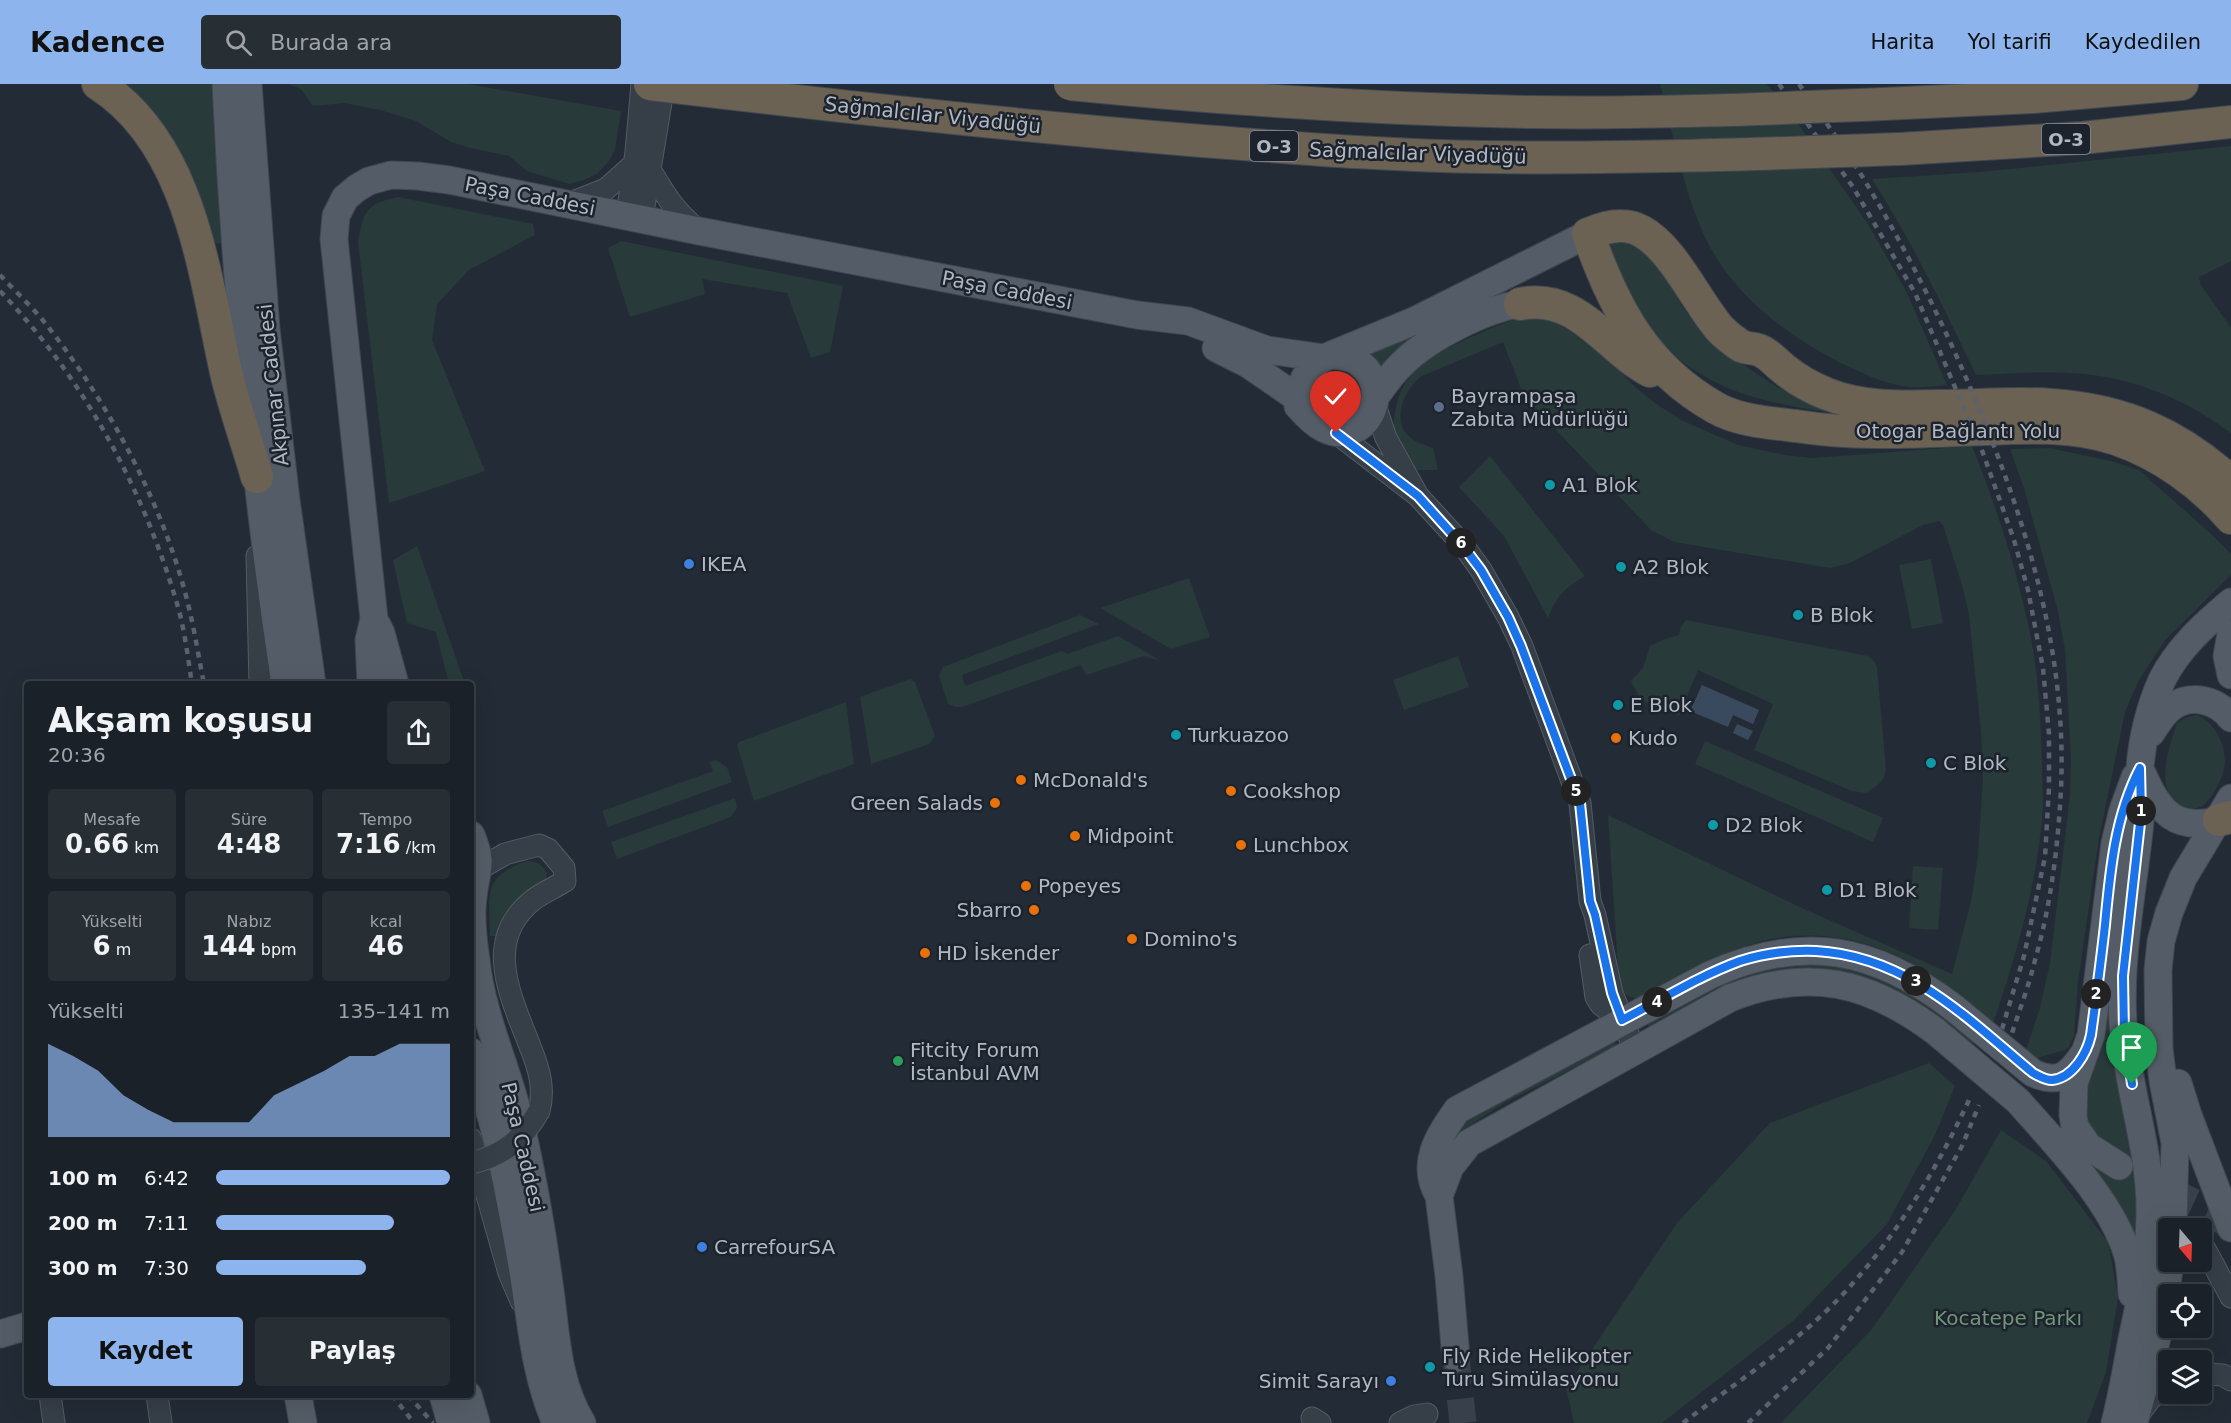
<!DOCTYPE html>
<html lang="tr">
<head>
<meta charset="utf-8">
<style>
	body { margin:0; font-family:"DejaVu Sans",sans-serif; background:#272e34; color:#f1f3f6; height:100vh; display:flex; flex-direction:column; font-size:22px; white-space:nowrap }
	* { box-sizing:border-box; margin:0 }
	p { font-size:20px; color:#9fa3a8 }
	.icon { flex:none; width:33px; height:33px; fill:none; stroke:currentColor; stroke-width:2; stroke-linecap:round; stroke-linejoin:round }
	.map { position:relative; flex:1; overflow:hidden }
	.panel { position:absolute; left:24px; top:597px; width:450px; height:717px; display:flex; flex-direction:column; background:#1a2128; border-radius:6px; box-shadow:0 6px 24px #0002,0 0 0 2px #383e45 }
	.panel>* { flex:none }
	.needle { width:39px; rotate:161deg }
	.tools { position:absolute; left:2158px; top:1134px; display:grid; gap:12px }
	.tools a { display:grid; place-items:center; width:54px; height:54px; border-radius:6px; background:#1a2128; box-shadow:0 6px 24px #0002,0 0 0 2px #383e45; font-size:30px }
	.pin { position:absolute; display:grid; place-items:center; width:51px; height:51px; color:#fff; margin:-62px -26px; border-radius:50% 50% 50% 0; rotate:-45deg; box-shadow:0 0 6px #0007 }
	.pin .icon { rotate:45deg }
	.km { position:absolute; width:30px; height:30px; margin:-15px; border-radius:50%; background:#222; color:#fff; font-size:16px; line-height:30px; text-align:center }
	.round { display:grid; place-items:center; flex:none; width:63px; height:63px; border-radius:6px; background:#272e34 }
	.summary { display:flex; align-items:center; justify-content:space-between; height:102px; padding:0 24px }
	h1 { font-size:33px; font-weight:800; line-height:45px }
	.metrics { display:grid; grid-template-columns:repeat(3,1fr); gap:9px; height:102px; padding:6px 24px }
	.metrics div { display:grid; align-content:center; border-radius:6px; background:#272e34; text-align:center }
	.metrics b { font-size:26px; font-weight:800 }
	.metrics small { font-size:16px; font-weight:400 }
	.metrics p { font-size:16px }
	.chart { height:168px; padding:12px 24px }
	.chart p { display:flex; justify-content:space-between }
	.chart svg { width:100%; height:108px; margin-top:6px; fill:#8db4ec; opacity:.7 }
	.primary-button { display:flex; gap:12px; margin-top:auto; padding:12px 24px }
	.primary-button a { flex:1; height:69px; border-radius:6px; background:#8db4ec; color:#111; font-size:24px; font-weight:800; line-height:69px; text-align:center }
	.primary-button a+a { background:#272e34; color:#f1f3f6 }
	ul { padding:0 24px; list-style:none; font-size:20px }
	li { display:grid; grid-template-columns:96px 72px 1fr; align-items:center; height:45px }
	li i { height:15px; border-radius:8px; background:#8db4ec }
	header { display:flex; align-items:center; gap:36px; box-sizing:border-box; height:84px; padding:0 30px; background:#8db4ec; color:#111 }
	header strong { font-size:28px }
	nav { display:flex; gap:33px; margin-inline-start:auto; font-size:21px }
	.search { width:420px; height:54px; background:#272e34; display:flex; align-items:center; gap:15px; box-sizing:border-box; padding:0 21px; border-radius:6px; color:#9fa3a8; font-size:22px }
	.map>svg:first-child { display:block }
	.green { fill:#283a39 }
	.water { fill:#3a4a5e }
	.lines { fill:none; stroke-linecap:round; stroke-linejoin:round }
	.minor-tunnel { stroke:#38414b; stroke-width:21; stroke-dasharray:21 10; stroke-linecap:butt }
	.major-tunnel { stroke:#38414b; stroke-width:27; stroke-dasharray:27 14; stroke-linecap:butt }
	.highway-tunnel { stroke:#38414b; stroke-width:32; stroke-dasharray:32 16; stroke-linecap:butt }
	.minor-casing { stroke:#545b65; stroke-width:23 }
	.major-casing { stroke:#404750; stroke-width:29 }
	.highway-casing { stroke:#414852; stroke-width:34 }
	.minor { stroke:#363e47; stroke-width:21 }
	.major { stroke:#545d67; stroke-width:27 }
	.highway { stroke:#6c6254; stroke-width:32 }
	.rail { stroke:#59626e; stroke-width:4.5; stroke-dasharray:6 6; stroke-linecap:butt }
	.minor-bridge-casing { stroke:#545b65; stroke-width:23; stroke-linecap:butt }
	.major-bridge-casing { stroke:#404750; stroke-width:29; stroke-linecap:butt }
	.highway-bridge-casing { stroke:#414852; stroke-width:34; stroke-linecap:butt }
	.minor-bridge { stroke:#363e47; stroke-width:21 }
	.major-bridge { stroke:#545d67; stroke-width:27 }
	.highway-bridge { stroke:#6c6254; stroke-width:32 }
	.route-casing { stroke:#fff; stroke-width:12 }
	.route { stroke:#1a73e8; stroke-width:8 }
	.service-dot { fill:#5c6f8a; stroke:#1c232c; stroke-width:2 }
	.culture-dot { fill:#0f9aa8; stroke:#1c232c; stroke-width:2 }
	.shop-dot { fill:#3f7fe0; stroke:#1c232c; stroke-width:2 }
	.food-dot { fill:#e8710a; stroke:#1c232c; stroke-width:2 }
	.leisure-dot { fill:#2e9e5b; stroke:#1c232c; stroke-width:2 }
	.labels { text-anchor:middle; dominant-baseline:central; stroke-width:5; stroke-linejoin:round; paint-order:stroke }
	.shield { fill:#1c232c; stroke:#848b96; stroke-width:1.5 }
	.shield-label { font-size:18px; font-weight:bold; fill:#b1b8c3 }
	.street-label { font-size:20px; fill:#b1b8c3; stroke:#1c232c }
	.poi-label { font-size:20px; fill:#b1b8c3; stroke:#1c232c; text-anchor:start }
	.park-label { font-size:20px; fill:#72967a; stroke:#1c232c }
</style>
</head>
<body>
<header>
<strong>Kadence</strong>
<div class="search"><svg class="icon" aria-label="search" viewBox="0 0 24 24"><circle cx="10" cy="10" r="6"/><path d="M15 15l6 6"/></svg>Burada ara</div>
<nav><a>Harita</a><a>Yol tarifi</a><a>Kaydedilen</a></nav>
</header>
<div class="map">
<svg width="2231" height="1339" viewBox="0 0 2231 1339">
	<rect width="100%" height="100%" fill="#232c36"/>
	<path class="green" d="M122 0H214L225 160 214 159C198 110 171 25 122 0Z
		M288 0H468L621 27 615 65 609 77 598 89 584 96 569 100 527 87 509 72 470 64 451 58 416 37 380 26 344 19 313 22 301 5Z
		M1660 0H1766L1780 14 1868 140 1906 207 1947 301C1931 303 1914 305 1898 301 1880 298 1863 289 1847 282 1792 255 1738 216 1709 161 1684 112 1674 53 1660 0Z
		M2231 62V177L2199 193 2201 201 2231 244V349C2182 313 2130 292 2069 289 2038 287 2006 290 1976 291 1944 224 1912 158 1872 95L1981 88Z
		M398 113 533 140 535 151 469 186 437 220 432 256 485 387 389 419 358 158C363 129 366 119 398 113Z
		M1629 154 1655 175 1686 228 1736 276 1777 303 1849 332C1782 320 1728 316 1674 271 1662 261 1647 248 1639 234 1627 212 1618 187 1607 163L1609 157Z
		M621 157 843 202 830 268 811 274 787 209 702 195 705 210 630 233 608 164Z
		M1530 233 1562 238 1603 268 1634 302 1655 319 1681 336 1738 361 1785 371 1812 374 1972 362C1997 424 2018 489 2031 554 2039 596 2041 639 2042 681 2042 699 2044 718 2042 736 2035 806 2016 873 1993 939 1969 919 1944 898 1917 882 1863 850 1796 841 1738 865 1703 880 1671 903 1635 915L1625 910 1619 899 1608 731 1804 825 1952 890 1971 818 1978 771 1983 693 1981 648 1969 531 1962 501 1943 441 1939 437 1923 441 1850 479 1830 484 1674 458 1651 446 1541 330 1527 320 1503 258 1422 292C1404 304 1390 339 1411 354 1417 359 1426 361 1433 364L1438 386H1418L1413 383C1407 373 1398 362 1395 351 1393 342 1394 332 1396 323 1405 283 1434 270 1469 254 1489 246 1508 235 1530 233Z
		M1412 248 1416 254 1382 285 1368 269Z
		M1313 312a25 25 0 1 1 50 0a25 25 0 1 1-50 0Z
		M2049 364 2111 377 2139 386 2210 449 2231 470V491L2166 555 2139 596 2125 628 2099 754 2078 898 2074 952 2069 963 2065 966 2037 974 2026 966 2040 924 2050 879 2070 711 2071 675 2065 566 2058 527 2024 404 2010 365Z
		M1490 372 1585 492C1564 505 1557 511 1548 534L1504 452 1459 403Z
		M417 462 465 600H449L436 548 407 539 393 476Z
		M1931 475 1943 539 1912 545 1899 481Z
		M1189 494 1210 553 1171 565 1100 524Z
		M1080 531 1099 540 962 591 965 602 1062 567 1067 570 1118 552 1161 577 1144 572 1086 591 1081 581 962 623H955L948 620 939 592 943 583Z
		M1686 536 1868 572 1874 577 1877 584 1886 686C1884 699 1876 702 1866 709L1852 707 1754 666 1773 620 1698 586 1679 632 1641 616 1631 597 1643 584 1650 562 1662 556 1679 551 1681 543Z
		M1458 572 1469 603 1404 626 1393 596Z
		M910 595 915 598 935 652 929 660 871 680 860 613Z
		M846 618 854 680 754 717 737 661 739 658Z
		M2196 631C2213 635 2225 660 2225 676 2225 690 2214 714 2202 722 2199 724 2192 725 2188 726 2185 724 2179 722 2176 719 2155 700 2170 661 2177 639L2185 634Z
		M1705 657 1883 734 1873 758 1695 680Z
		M716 676 727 683 732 698 608 743 602 727 713 687 709 678Z
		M735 714 737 724 731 733 617 775 611 758Z
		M527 777C538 778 542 780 547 790L545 798 504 836 496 852H490C489 810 482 793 527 777Z
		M1913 782 1943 784 1938 846 1909 844Z
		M1817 876 1903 899 1977 954 1969 963 1885 904 1694 920 1649 943 1645 936 1744 888Z
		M2107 910H2112L2135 1064 2141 1167 2075 1062 2095 1059 2079 1019 2099 971Z
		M1613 956 1617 962 1506 1018 1447 1056 1469 1031Z
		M1929 979 1955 1002 1935 1051 1887 1140 1794 1236 1662 1339H1574L1566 1304 1677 1139 1770 1039Z
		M2001 1046 2046 1077 2108 1158 2118 1213 2106 1288 2087 1339H1781L1872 1245 1956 1125Z"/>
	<path class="water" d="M1702 601 1759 626 1753 640 1733 631 1728 643 1690 627Z
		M1737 640 1753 647 1748 656 1733 649Z"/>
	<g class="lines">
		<path class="minor-tunnel" d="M2170 1115 2192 1144"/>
		<path class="major-tunnel" d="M1456 1274 1463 1339"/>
		<path class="highway-tunnel" d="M2164 1107 2231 1138"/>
		<defs>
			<path id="minor" d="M651 87C667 114 675 127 699 147
				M568 120 606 105 635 79
				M627 131 636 68 642 0
				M642 134 664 0
				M1336 349 1418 412 1386 354 1375 321
				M1418 412 1463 461 1481 486 1508 533 1522 562 1580 719 1590 817 1595 831 1612 909 1635 967
				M257 472 260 600
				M479 785 505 770 539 761 548 765 564 784 565 797C554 804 542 809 533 816 481 857 512 915 531 965 539 985 545 1005 539 1027
				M1590 871 1596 913 1601 921 1622 936
				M471 1055 509 1189 521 1217
				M2205 1165 2231 1213
				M2202 1290 2223 1291 2231 1296
				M50 1311 54 1339
				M157 1311 161 1339
				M2138 1331 2151 1314 2169 1302
				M1312 1334 1320 1339
				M1400 1339 1414 1332 1427 1330"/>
			<path id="major" d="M226 0C235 201 255 401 285 600
				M248 0 266 245 286 416 312 600
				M1216 264 1248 280 1299 315
				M1332 271C1341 272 1352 273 1359 279 1395 305 1366 366 1323 344 1313 339 1305 330 1298 322 1300 300 1305 285 1324 274L1414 237 1588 150
				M1376 312C1384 301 1393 288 1403 279 1428 254 1485 225 1520 220
				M377 541 381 549 395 600
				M2231 550 2227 572 2231 591
				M371 600 369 556 374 535 334 155 336 132 345 114 357 104 369 97 391 91 418 92 449 96 699 147 1137 231 1188 237 1267 266 1324 274
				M2151 649C2157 640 2163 629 2172 623 2191 609 2217 616 2231 634
				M2143 691C2159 728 2176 748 2219 736
				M471 751C484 782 476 784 473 813 470 834 473 856 476 876 482 934 509 987 521 1042 533 1094 542 1147 549 1199 556 1246 556 1297 582 1339
				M471 968C497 1039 510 1112 523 1187 531 1237 535 1292 556 1339
				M2033 989C2058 1000 2068 993 2083 971
				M2178 999 2188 1031 2231 1144
				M2018 1017C2055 1059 2111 1116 2127 1169 2131 1182 2131 1197 2132 1210
				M2072 1052 2119 1082
				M2088 1062 2075 1043 2073 1032 2074 999 2091 951 2115 759 2123 726 2135 693
				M1439 1112 1450 1083 1469 1059 1730 914C1809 883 1869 898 1935 947
				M2173 1144 2175 1059 2163 997 2159 964 2158 886 2161 857 2169 829 2183 794 2231 714
				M0 1250 27 1242
				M1456 1274 1449 1192 1439 1112C1420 1080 1438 1053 1457 1026L1710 891C1803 849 1875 863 1954 924
				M298 1311 303 1339
				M443 1311 451 1339
				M468 1311 476 1339
				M2115 1339C2122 1311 2127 1283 2132 1255 2141 1213 2150 1172 2150 1129 2151 1068 2129 1010 2124 950 2117 883 2132 814 2139 747 2142 726 2139 705 2140 684 2142 655 2150 622 2162 596 2178 564 2204 541 2231 518
				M2134 1339 2163 1232 2170 1178"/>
			<path id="highway" d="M98 0C191 59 204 189 226 288 234 323 247 358 257 393
				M1883 20 2033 13 2182 0
				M1900 65 2082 54 2231 38
				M1520 220C1578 208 1606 264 1650 287
				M2231 398C2178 350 2124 326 2052 321 2015 318 1976 322 1939 322 1902 323 1862 324 1827 310 1812 304 1797 296 1784 285 1777 280 1771 272 1763 268 1757 264 1748 265 1741 262 1735 258 1725 250 1720 245 1696 217 1673 164 1641 147 1625 138 1604 143 1588 150 1614 224 1645 284 1716 324 1739 337 1771 339 1796 342 1858 352 1923 347 1986 345 2029 343 2075 341 2116 355 2160 370 2201 399 2231 434
				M2219 736 2231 733"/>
		</defs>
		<use href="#minor" class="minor-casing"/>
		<use href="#major" class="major-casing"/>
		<use href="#highway" class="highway-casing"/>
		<use href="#minor" class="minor"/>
		<use href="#major" class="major"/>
		<use href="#highway" class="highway"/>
		<path class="rail" d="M1779 0 1853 103 1915 209 1983 369 2014 456 2028 506 2043 584 2049 650V704L2045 773 2024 872 2002 945
			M1799 0C1821 32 1845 64 1865 97 1907 167 1944 240 1975 315 2027 439 2067 569 2061 705 2058 762 2051 821 2035 876 2029 901 2020 925 2012 949
			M0 191C13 205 28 219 41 234 107 315 165 422 189 524 195 549 199 575 204 600
			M0 207C85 296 144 406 178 523 185 548 188 575 192 600
			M392 1311 414 1339
			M408 1311 433 1339
			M1683 1339C1738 1297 1799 1258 1846 1207 1897 1151 1937 1085 1969 1016
			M1748 1339 1828 1264 1902 1168 1962 1062 1979 1021"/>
		<defs>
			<path id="minor-bridge" d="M471 1079C503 1072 523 1055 539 1027"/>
			<path id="major-bridge" d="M1954 924 2033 989
				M1935 947 2018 1017"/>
			<path id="highway-bridge" d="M650 0C834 22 1017 42 1202 57 1296 64 1390 72 1485 73 1623 75 1762 70 1900 65
				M1070 0C1222 15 1376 25 1528 28 1647 30 1765 25 1883 20"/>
		</defs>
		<use href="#minor-bridge" class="minor-bridge-casing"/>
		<use href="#major-bridge" class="major-bridge-casing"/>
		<use href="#highway-bridge" class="highway-bridge-casing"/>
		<use href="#minor-bridge" class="minor-bridge"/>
		<use href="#major-bridge" class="major-bridge"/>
		<use href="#highway-bridge" class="highway-bridge"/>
	</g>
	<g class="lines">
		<defs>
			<path id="route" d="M1336 349 1418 412 1463 462 1481 486 1508 533 1521 562 1580 719 1590 817 1595 831 1612 909 1622 936C1661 916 1699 892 1740 877 1765 869 1790 866 1816 867 1907 872 1967 934 2033 989 2039 992 2045 996 2052 996 2073 994 2087 969 2091 951 2096 914 2101 877 2105 841 2110 787 2115 732 2140 684L2141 730 2123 892 2124 949 2132 1000"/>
		</defs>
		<use href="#route" class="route-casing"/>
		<use href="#route" class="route"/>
	</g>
	<circle class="service-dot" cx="1439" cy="323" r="6"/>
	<g class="culture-dot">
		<circle cx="1550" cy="401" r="6"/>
		<circle cx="1621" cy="483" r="6"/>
		<circle cx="1798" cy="531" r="6"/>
		<circle cx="1618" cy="621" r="6"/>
		<circle cx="1176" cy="651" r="6"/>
		<circle cx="1931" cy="679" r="6"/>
		<circle cx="1713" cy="741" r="6"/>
		<circle cx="1827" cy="806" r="6"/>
		<circle cx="1430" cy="1283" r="6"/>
	</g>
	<g class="shop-dot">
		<circle cx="689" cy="480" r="6"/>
		<circle cx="702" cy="1163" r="6"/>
		<circle cx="1391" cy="1297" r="6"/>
	</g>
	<g class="food-dot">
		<circle cx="1616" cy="654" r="6"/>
		<circle cx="1021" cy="696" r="6"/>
		<circle cx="1231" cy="707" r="6"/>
		<circle cx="995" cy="719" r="6"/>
		<circle cx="1075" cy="752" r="6"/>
		<circle cx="1241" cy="761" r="6"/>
		<circle cx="1026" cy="802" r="6"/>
		<circle cx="1034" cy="826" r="6"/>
		<circle cx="1132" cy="855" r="6"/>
		<circle cx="925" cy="869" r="6"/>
	</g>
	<circle class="leisure-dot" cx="898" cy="977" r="6"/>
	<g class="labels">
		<g class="shield">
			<rect x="2042" y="40" width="48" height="30" rx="4.5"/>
			<rect x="1250" y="47" width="48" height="30" rx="4.5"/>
		</g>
		<g class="shield-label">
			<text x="2066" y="55">O-3</text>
			<text x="1274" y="62">O-3</text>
		</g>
		<g class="street-label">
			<text transform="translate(933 31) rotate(6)">Sağmalcılar Viyadüğü</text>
			<text transform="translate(1418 69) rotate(2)">Sağmalcılar Viyadüğü</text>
			<text transform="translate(530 112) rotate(11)">Paşa Caddesi</text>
			<text transform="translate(1007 206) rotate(11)">Paşa Caddesi</text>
			<text transform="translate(273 301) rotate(-96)">Akpınar Caddesi</text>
			<text x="1958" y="347">Otogar Bağlantı Yolu</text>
			<text transform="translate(523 1063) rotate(77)">Paşa Caddesi</text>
		</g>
		<g class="poi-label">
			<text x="1451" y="312">Bayrampaşa<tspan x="1451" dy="23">Zabıta Müdürlüğü</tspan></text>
			<text x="1562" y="401">A1 Blok</text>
			<text x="701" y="480">IKEA</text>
			<text x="1633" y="483">A2 Blok</text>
			<text x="1810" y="531">B Blok</text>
			<text x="1630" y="621">E Blok</text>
			<text x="1188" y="651">Turkuazoo</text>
			<text x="1628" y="654">Kudo</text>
			<text x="1943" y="679">C Blok</text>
			<text x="1033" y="696">McDonald's</text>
			<text x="1243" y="707">Cookshop</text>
			<text x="983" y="719" text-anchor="end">Green Salads</text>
			<text x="1725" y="741">D2 Blok</text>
			<text x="1087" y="752">Midpoint</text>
			<text x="1253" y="761">Lunchbox</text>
			<text x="1038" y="802">Popeyes</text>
			<text x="1839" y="806">D1 Blok</text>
			<text x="1022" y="826" text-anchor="end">Sbarro</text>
			<text x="1144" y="855">Domino's</text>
			<text x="937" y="869">HD İskender</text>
			<text x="910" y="966">Fitcity Forum<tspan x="910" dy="23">İstanbul AVM</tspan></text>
			<text x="714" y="1163">CarrefourSA</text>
			<text x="1442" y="1272">Fly Ride Helikopter<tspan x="1442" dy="23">Turu Simülasyonu</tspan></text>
			<text x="1379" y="1297" text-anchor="end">Simit Sarayı</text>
		</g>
		<g class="park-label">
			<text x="2008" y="1234">Kocatepe Parkı</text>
		</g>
	</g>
</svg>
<div class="tools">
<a><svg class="needle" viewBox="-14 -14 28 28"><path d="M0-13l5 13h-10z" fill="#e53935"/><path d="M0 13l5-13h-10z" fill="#9fa3a8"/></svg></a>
<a><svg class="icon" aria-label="locate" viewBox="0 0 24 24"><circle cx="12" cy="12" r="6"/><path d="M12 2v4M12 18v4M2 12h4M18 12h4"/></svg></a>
<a><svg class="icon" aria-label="layers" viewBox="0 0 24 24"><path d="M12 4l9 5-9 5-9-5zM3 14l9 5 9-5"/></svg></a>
</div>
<div class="pin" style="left:2132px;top:1000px;background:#1e9e55"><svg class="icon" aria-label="arrive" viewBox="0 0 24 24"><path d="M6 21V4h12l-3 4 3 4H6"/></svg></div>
<div class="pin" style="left:1336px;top:349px;background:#d93025"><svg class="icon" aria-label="check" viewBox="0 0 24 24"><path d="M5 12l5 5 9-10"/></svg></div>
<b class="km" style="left:2141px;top:727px">1</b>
<b class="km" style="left:2096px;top:910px">2</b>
<b class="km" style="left:1916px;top:897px">3</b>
<b class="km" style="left:1657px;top:918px">4</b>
<b class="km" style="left:1576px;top:707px">5</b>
<b class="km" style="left:1461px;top:459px">6</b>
<section class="panel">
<div class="summary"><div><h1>Akşam koşusu</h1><p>20:36</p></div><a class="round"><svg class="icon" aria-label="share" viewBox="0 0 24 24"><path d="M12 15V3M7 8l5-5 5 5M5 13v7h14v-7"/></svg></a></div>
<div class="metrics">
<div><p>Mesafe</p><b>0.66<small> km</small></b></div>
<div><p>Süre</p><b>4:48</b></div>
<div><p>Tempo</p><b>7:16<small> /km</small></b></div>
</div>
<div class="metrics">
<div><p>Yükselti</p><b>6<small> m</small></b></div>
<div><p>Nabız</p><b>144<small> bpm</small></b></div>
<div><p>kcal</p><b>46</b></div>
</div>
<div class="chart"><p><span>Yükselti</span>135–141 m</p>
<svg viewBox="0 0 160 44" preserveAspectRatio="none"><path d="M0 44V6L10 11L20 17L30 27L40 33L50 38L60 38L70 38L80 38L90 27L100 22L110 17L120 11L130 11L140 6L150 6L160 6V44z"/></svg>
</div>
<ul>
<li><b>100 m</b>6:42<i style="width:100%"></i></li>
<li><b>200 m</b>7:11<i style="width:76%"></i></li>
<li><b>300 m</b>7:30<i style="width:64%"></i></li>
</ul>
<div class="primary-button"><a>Kaydet</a><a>Paylaş</a></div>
</section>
</div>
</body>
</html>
